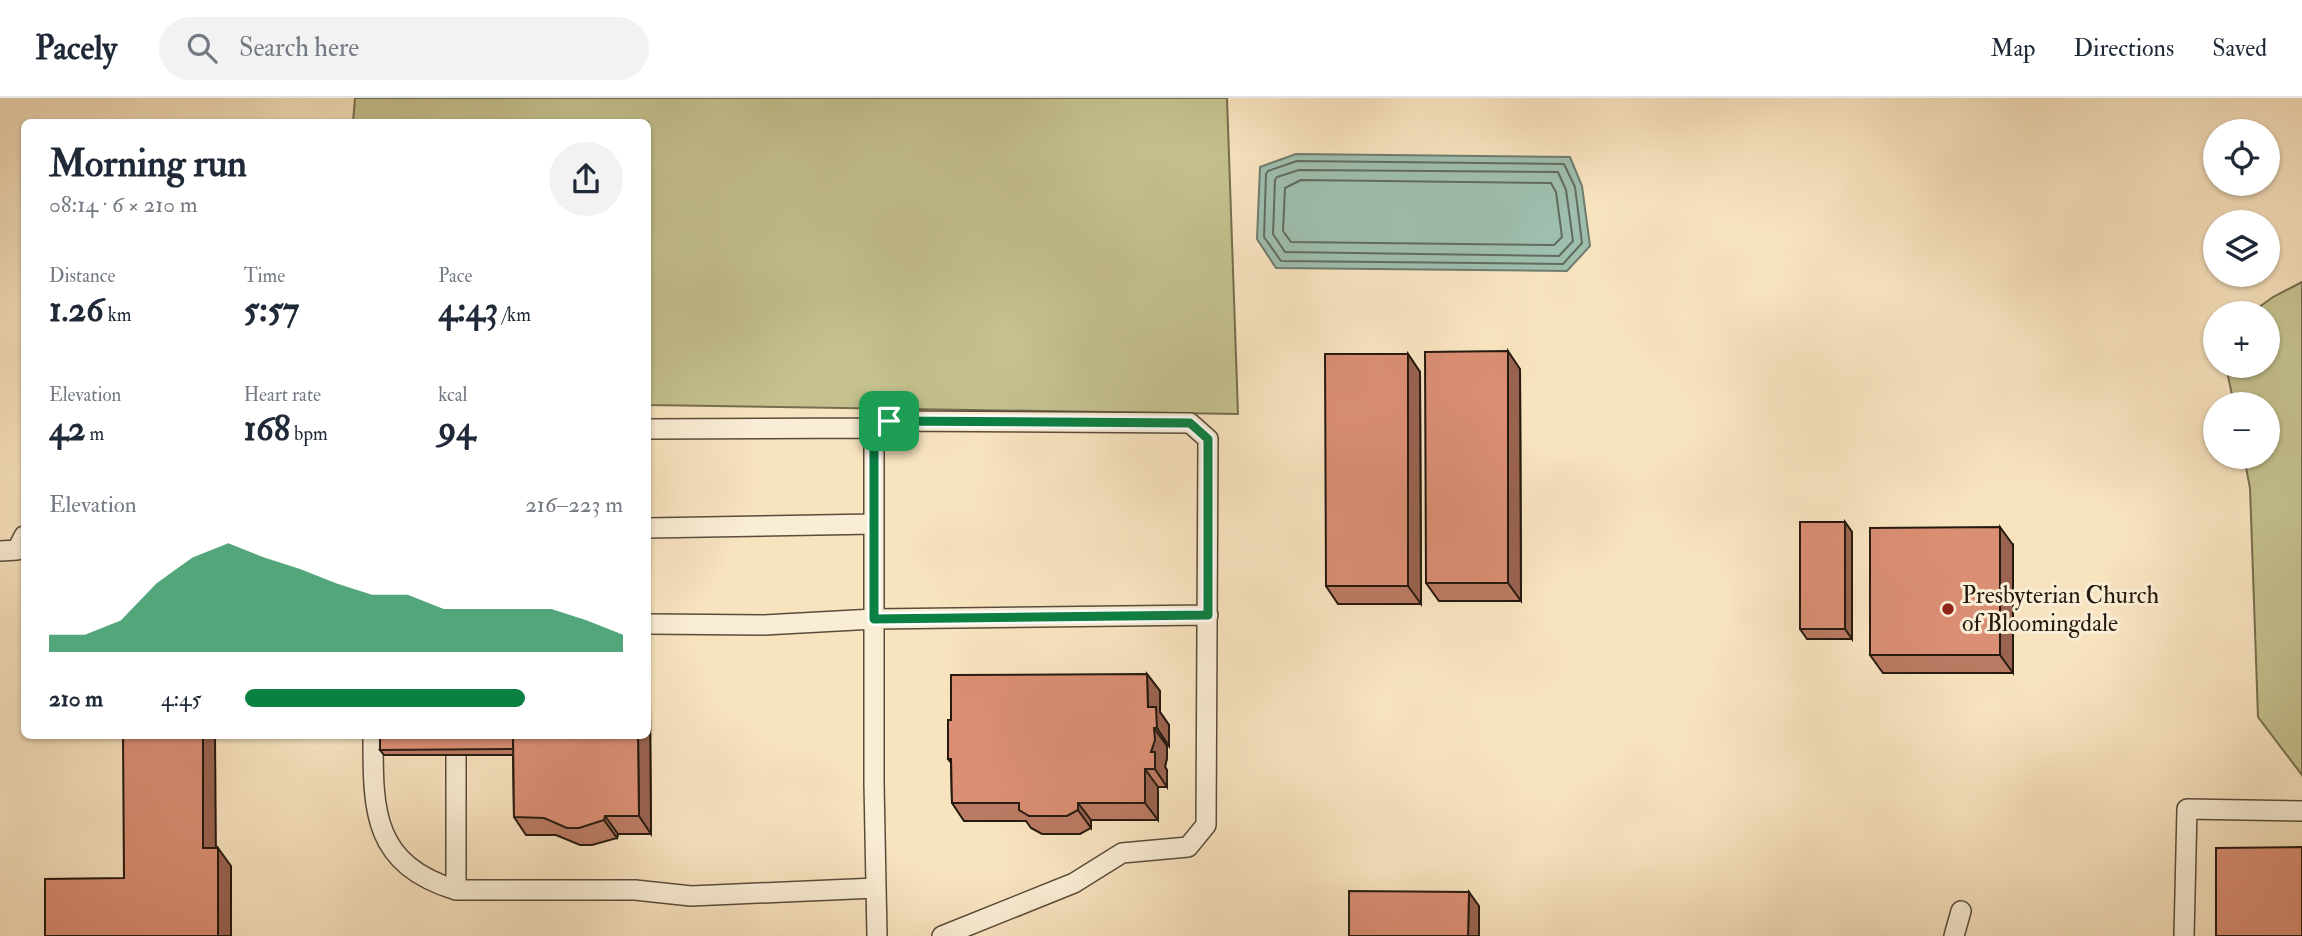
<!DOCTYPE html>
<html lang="en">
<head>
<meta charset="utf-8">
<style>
	body { margin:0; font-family:"IM FELL Double Pica",serif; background:#f2f2f3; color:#1f2937; height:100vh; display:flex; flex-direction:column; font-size:26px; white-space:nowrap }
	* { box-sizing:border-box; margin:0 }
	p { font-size:23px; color:#747a83 }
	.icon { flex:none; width:38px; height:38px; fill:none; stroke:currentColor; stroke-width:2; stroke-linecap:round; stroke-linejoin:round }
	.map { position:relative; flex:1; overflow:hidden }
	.sheet { position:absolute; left:21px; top:21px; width:630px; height:620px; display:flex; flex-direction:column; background:#fff; border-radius:10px; box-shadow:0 2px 5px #0004 }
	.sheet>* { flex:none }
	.controls { position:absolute; left:2203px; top:21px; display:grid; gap:14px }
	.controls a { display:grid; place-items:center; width:77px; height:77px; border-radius:50%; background:#fff; box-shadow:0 2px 5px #0004; font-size:35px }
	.pin { position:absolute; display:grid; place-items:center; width:60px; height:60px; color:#fff; margin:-30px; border-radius:14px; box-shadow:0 4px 10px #0006 }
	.round { display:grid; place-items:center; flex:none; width:74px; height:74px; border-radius:37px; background:#f2f2f3 }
	.overview { display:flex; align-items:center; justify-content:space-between; height:119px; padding:0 28px }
	h1 { font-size:38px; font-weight:700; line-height:52px }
	.metrics { display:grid; grid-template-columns:repeat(3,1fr); gap:10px; height:119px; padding:7px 28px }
	.metrics div { display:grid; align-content:center }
	.metrics b { font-size:35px; font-weight:700 }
	.metrics small { font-size:19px; font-weight:400 }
	.metrics p { font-size:19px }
	.chart { height:196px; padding:14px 28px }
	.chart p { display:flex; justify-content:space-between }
	.chart svg { width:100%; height:126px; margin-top:7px; fill:#0b8043; opacity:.7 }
	ul { padding:0 28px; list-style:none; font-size:23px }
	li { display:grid; grid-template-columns:112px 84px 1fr; align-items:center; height:52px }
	li i { height:18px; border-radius:9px; background:#0b8043 }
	header { display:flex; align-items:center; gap:42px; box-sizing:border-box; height:98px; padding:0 35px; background:#fff; border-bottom:2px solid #e0e1e3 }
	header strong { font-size:33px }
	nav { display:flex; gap:38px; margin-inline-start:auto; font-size:24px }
	.search { width:490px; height:63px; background:#f2f2f3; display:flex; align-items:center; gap:18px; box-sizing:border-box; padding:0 24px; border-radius:38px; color:#747a83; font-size:26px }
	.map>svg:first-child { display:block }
	.green { fill:#c4c18e; stroke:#756e4e; stroke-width:2 }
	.water { fill:#9ebeae; stroke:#6e7c6e; stroke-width:2 }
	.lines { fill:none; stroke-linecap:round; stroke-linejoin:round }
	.shore { stroke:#626c5e; stroke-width:2 }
	.lane-casing { stroke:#5a4c3b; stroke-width:22 }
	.lane { stroke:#faedd5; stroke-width:19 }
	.wall { fill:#bb7a63; stroke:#261a0f; stroke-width:2 }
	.shaded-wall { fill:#996350; stroke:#261a0f; stroke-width:2 }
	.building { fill:#da8e73; stroke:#261a0f; stroke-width:2 }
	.route-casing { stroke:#fff; stroke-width:14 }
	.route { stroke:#0b8043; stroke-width:9 }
	.poi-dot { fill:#8f2418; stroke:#faedd5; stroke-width:2.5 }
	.labels { text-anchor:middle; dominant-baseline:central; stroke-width:6; stroke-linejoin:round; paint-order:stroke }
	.poi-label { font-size:24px; fill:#261a0f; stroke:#faedd5; text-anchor:start }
</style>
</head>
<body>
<header>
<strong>Pacely</strong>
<div class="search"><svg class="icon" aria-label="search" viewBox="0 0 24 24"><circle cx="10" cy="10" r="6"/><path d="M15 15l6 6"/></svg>Search here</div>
<nav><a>Map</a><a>Directions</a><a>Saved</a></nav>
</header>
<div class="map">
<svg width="2302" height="838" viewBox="0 0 2302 838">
	<rect width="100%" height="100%" fill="#f8e3bf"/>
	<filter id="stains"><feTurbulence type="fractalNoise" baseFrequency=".00286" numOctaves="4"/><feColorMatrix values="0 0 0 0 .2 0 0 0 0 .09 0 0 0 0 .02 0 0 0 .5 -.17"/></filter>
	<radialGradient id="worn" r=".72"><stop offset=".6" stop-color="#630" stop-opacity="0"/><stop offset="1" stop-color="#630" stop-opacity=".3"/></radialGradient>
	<path class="green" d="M355 0H1227L1238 316 648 307V24H353Z
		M2302 184V677L2258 619 2250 390 2244 359H2268V306H2234L2228 278 2230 268H2268V215H2251L2273 199Z"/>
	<path class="water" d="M1296 56 1570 59 1582 88 1590 148 1567 173 1276 170 1257 141 1260 69Z"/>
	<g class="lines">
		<path class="shore" d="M1297 63 1564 66 1575 89 1582 145 1563 166 1281 163 1264 139 1266 76 1268 73Z
			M1299 72 1558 74 1566 92 1573 143 1559 158 1285 154 1273 136 1275 82 1277 79Z
			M1301 82 1551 85 1556 94 1562 139 1554 147 1291 144 1283 133 1285 90Z"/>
		<defs>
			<path id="lane" d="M874 330 889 323 1190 325 1208 341 1206 727 1188 749 1122 755 1074 785 942 838
				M648 331 874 330V685L877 838
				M648 430 874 426
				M0 453 17 452 24 438
				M648 526 764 527 874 521 1208 517
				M373 637C373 713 372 766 456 792H635L691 798 876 790
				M456 637V792
				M1954 838 1961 813
				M2184 838 2187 711 2302 713"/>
		</defs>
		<use href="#lane" class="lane-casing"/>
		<use href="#lane" class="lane"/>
	</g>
	<path class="wall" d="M1408 256 1420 274 1421 506H1338L1326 488Z
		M1520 271 1521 503H1439L1426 485Z
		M1845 424 1852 434V541H1807L1800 531Z
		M2013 447V575H1883L1870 557Z
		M1147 576 1160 593V614L1169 627V648H1167V660L1165 669 1167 672V689H1158V722H1091V730L1080 736H1042L1031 730 1026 723H964L952 705 951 665 948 661Z
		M648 607 650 610 651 736H618L617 740 592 747H580L556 737H526L514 719 513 657H384L380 652 648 637Z"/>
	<path class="shaded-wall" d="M1508 253 1520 271 1521 503 1508 485Z
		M1408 256 1420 274 1421 506 1408 488Z
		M1845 424 1852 434V541L1845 531Z
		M2000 429 2013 447V575L2000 557Z
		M1147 576 1160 593V614L1169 627V648L1157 630 1148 609Z
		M648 607 650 610 651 736 639 718 638 637H648Z
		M1154 630 1167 648V660L1165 669 1167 672V689L1155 671 1151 654Z
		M203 637H215L216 768 203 750Z
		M1145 671 1158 689V722L1145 705Z
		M1078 705 1091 722V730L1078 712Z
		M605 718 618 736 617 740 604 722Z
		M218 750 231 768V838H218Z
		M1469 794 1479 808V838H1468Z"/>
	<path class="building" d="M1508 253V485H1426L1425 254Z
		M1325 256H1408V488H1326Z
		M1800 424H1845V531H1800Z
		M2000 429V557H1870V430Z
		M1147 576 1148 609H1156L1157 630H1154L1155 642 1151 654H1155V671H1145V705H1078V712L1067 718H1029L1019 712V705H952L951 661H948V622H951V577Z
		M123 637H203V750H218V838H45V781L124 780Z
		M380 637H513V651L380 652Z
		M513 637H638L639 718H605L604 722 579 730H567L544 720 514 719Z
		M2302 749V838H2216V750Z
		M1349 793 1469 794 1468 838H1349Z"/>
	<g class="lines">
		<defs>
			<path id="route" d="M889 323 1190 325 1208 341V517L874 521V330Z"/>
		</defs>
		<use href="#route" class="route-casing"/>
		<use href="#route" class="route"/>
	</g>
	<circle class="poi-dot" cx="1948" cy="511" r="7"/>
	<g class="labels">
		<g class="poi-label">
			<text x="1962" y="497">Presbyterian Church<tspan x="1962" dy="28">of Bloomingdale</tspan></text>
		</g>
	</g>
	<rect width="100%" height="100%" filter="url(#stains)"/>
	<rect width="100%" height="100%" fill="url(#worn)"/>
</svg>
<div class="controls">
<a><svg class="icon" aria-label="locate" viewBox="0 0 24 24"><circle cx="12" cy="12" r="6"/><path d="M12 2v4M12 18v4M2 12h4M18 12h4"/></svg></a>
<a><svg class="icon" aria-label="layers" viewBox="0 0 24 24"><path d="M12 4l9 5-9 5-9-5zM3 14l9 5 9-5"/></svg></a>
<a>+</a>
<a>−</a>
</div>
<div class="pin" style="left:889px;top:323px;background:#1e9e55"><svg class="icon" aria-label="arrive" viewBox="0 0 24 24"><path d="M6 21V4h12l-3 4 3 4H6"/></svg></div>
<section class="sheet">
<div class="overview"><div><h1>Morning run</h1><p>08:14 · 6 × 210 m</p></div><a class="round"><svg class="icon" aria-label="share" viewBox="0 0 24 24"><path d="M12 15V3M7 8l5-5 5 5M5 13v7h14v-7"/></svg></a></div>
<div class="metrics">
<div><p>Distance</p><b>1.26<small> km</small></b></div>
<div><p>Time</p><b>5:57</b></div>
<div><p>Pace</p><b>4:43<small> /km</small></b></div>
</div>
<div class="metrics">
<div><p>Elevation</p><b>42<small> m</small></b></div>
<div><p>Heart rate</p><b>168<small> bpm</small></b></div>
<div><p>kcal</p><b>94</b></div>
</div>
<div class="chart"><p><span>Elevation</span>216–223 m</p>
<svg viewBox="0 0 160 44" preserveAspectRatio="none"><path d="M0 44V38L10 38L20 33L30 20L40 11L50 6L60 11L70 15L80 20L90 24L100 24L110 29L120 29L130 29L140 29L150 33L160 38V44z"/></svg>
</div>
<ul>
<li><b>210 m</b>4:45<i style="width:74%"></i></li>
</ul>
</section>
</div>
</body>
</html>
